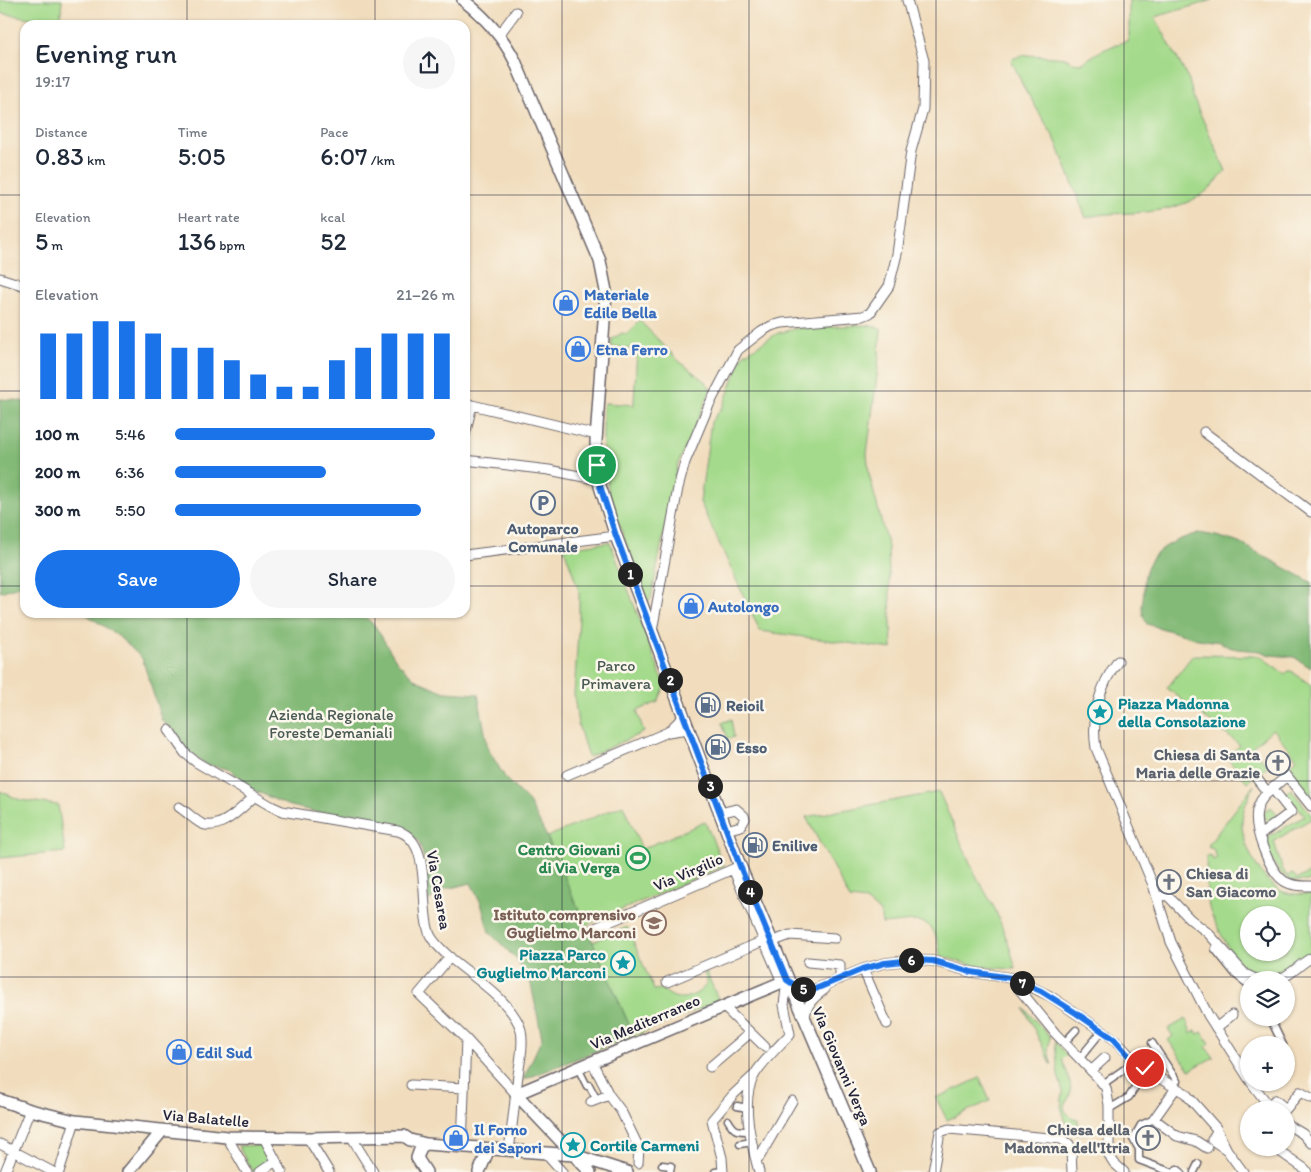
<!DOCTYPE html>
<html lang="en">
<head>
<meta charset="utf-8">
<style>
	body { margin:0; font-family:Itim,sans-serif; background:#f6f6f7; color:#1f2937; height:100vh; display:flex; flex-direction:column; font-size:19px; white-space:nowrap }
	* { box-sizing:border-box; margin:0 }
	p { font-size:16px; color:#747a83 }
	.icon { flex:none; width:28px; height:28px; fill:none; stroke:currentColor; stroke-width:2; stroke-linecap:round; stroke-linejoin:round }
	.map { position:relative; flex:1; overflow:hidden }
	.sheet { position:absolute; left:20px; top:20px; width:450px; height:598px; display:flex; flex-direction:column; background:#fff; border-radius:15px; box-shadow:0 1px 4px #0004 }
	.sheet>* { flex:none }
	.fabs { position:absolute; left:1240px; top:906px; display:grid; gap:10px }
	.fabs a { display:grid; place-items:center; width:55px; height:55px; border-radius:50%; background:#fff; box-shadow:0 1px 4px #0004; font-size:25px }
	.pin { position:absolute; display:grid; place-items:center; width:42px; height:42px; color:#fff; margin:-21px; border:2px solid #fff; border-radius:50%; box-shadow:0 1px 5px #0007 }
	.km { position:absolute; width:25px; height:25px; margin:-12px; border-radius:50%; background:#222; color:#fff; font-size:14px; line-height:25px; text-align:center }
	.round { display:grid; place-items:center; flex:none; width:52px; height:52px; border-radius:26px; background:#f6f6f7 }
	.overview { display:flex; align-items:center; justify-content:space-between; height:85px; padding:0 15px }
	h1 { font-size:28px; font-weight:600; line-height:38px }
	.figures { display:grid; grid-template-columns:repeat(3,1fr); gap:8px; height:85px; padding:5px 15px }
	.figures div { display:grid; align-content:center }
	.figures b { font-size:25px; font-weight:600 }
	.figures small { font-size:14px; font-weight:400 }
	.figures p { font-size:14px }
	.chart { height:140px; padding:10px 15px }
	.chart p { display:flex; justify-content:space-between }
	.chart svg { width:100%; height:90px; margin-top:5px; stroke:#1a73e8; stroke-width:6 }
	.action { display:flex; gap:10px; margin-top:auto; padding:10px 15px }
	.action a { flex:1; height:58px; border-radius:30px; background:#1a73e8; color:#fff; font-size:20px; font-weight:600; line-height:58px; text-align:center }
	.action a+a { background:#f6f6f7; color:#1f2937 }
	ul { padding:0 15px; list-style:none; font-size:16px }
	li { display:grid; grid-template-columns:80px 60px 1fr; align-items:center; height:38px }
	li i { height:12px; border-radius:6px; background:#1a73e8 }
	.map>svg:first-child { display:block }
	.green { fill:#a4da8b; stroke:#637e63; fill-rule:evenodd }
	.forest { fill:#83ba77; stroke:#526e59 }
	.lines { fill:none; stroke-linecap:round; stroke-linejoin:round }
	.pedestrian-casing { stroke:#6a6368; stroke-width:9 }
	.minor-casing { stroke:#6a6368; stroke-width:11 }
	.tertiary-casing { stroke:#6a6368; stroke-width:14 }
	.pedestrian { stroke:#fff; stroke-width:6 }
	.minor { stroke:#fff; stroke-width:9 }
	.tertiary { stroke:#fff; stroke-width:11 }
	.route-casing { stroke:#fff; stroke-width:10 }
	.route { stroke:#1a73e8; stroke-width:6 }
	.grid { fill:none; stroke:#22223b; stroke-width:1; stroke-opacity:0.55 }
	.labels { text-anchor:middle; dominant-baseline:central; stroke-width:5; stroke-linejoin:round; paint-order:stroke }
	.shop-label { font-size:16px; font-weight:bold; fill:#366cbe; stroke:#fbf7ec; text-anchor:start }
	.service-label { font-size:16px; font-weight:bold; fill:#4e5e75; stroke:#fbf7ec; text-anchor:start }
	.park-label { font-size:16px; fill:#495953; stroke:#fbf7ec }
	.culture-label { font-size:16px; font-weight:bold; fill:#0d838f; stroke:#fbf7ec; text-anchor:start }
	.worship-label { font-size:16px; font-weight:bold; fill:#5b616d; stroke:#fbf7ec; text-anchor:end }
	.leisure-label { font-size:16px; font-weight:bold; fill:#27864d; stroke:#fbf7ec; text-anchor:end }
	.street-label { font-size:16px; fill:#22223b; stroke:#fbf7ec }
	.education-label { font-size:16px; font-weight:bold; fill:#785e54; stroke:#fbf7ec; text-anchor:end }
</style>
</head>
<body>
<div class="map">
<svg width="1311" height="1172" viewBox="0 0 1311 1172">
	<rect width="100%" height="100%" fill="#fbf7ec"/>
	<filter id="ink" filterUnits="userSpaceOnUse"><feTurbulence type="fractalNoise" baseFrequency=".02" numOctaves="2"/><feDisplacementMap in="SourceGraphic" scale="10" xChannelSelector="R" yChannelSelector="G"/><feConvolveMatrix kernelMatrix="1 2 1 2 8 2 1 2 1" color-interpolation-filters="sRGB"/></filter>
	<filter id="wash" filterUnits="userSpaceOnUse"><feTurbulence type="fractalNoise" baseFrequency=".0096" numOctaves="4" result="noise"/><feDisplacementMap in="SourceGraphic" scale="20" xChannelSelector="R" yChannelSelector="G"/><feGaussianBlur stdDeviation="1.12" result="paint"/><feColorMatrix in="noise" values="0 0 0 0 0 0 0 0 0 0 0 0 0 0 0 0 0 1.4 0 .05"/><feComposite in="paint" operator="in"/></filter>
	<g filter="url(#wash)">
		<rect width="100%" height="100%" fill="#f1ddbd"/>
		<path class="green" d="M0 0H62L60 23 0 13Z
			M1129 0H1213L1155 17 1189 80 1194 100 1226 171C1218 179 1211 189 1201 195 1181 208 1156 212 1132 213 1116 214 1100 213 1086 218L1055 139 1023 86 1011 59 1026 55 1068 58 1070 62 1083 63C1096 52 1111 46 1127 41L1129 36Z
			M640 321 679 361 707 383 711 390 677 466 651 598 649 601H646L609 495 603 455V406L605 403 634 405V401L637 350 611 346 612 339 622 333 627 334Z
			M866 325 881 328 878 368 867 454 869 474 888 547 892 649 760 631 700 502 711 422 723 406 743 355 778 333 799 328Z
			M610 542 665 686 658 702 637 711 644 732 588 757 578 724 574 695 579 618V591L564 548Z
			M1193 655 1260 656 1285 674 1288 671H1291L1311 685V797L1287 768 1297 759 1273 729 1252 747 1268 766 1247 782 1227 758 1240 745 1167 688Z
			M731 719 734 737 728 739 722 723Z
			M1254 785C1249 797 1242 809 1242 822 1241 844 1263 885 1284 892 1293 895 1302 894 1311 894V953C1297 958 1293 970 1283 974 1249 988 1230 953 1218 928 1215 921 1210 914 1209 907 1205 891 1207 873 1206 856L1212 857 1213 860 1217 858 1213 849 1208 847 1209 844ZM1249 915H1286V952H1249Z
			M1291 789 1311 814V819L1274 841 1282 868 1287 876 1293 874 1297 879 1311 872V881C1306 881 1299 882 1294 881 1278 877 1266 853 1268 837L1305 816 1286 793Z
			M0 791 20 800 58 805 65 852 0 858Z
			M939 792 974 872 995 909 1009 945 1016 969C985 968 969 966 940 955 935 911 916 922 882 924L880 912 866 901 850 899 806 817Z
			M623 805 642 849 705 822 724 866 584 926 547 837Z
			M1271 807 1278 815 1269 822 1262 814Z
			M627 927 654 990 660 989C665 991 669 995 674 997 685 1001 702 993 707 983L704 972 706 971 719 1001 634 1036 593 942Z
			M1024 1008 1050 1037 1048 1050 1052 1066Z
			M1186 1019 1191 1033 1196 1031 1198 1034 1202 1032 1210 1043 1206 1047 1214 1057 1190 1070 1168 1040 1173 1036 1168 1029Z
			M1055 1042 1067 1055 1062 1060C1068 1075 1077 1092 1064 1105L1065 1111 1073 1119H1078V1127H1083L1084 1134 1063 1133 1061 1127 1067 1126 1061 1107 1063 1092 1058 1075Z
			M980 1078 990 1101 947 1120 936 1098Z
			M259 1145 263 1149 270 1160 253 1172 238 1146Z"/>
		<path class="forest" d="M0 399 15 400 25 402V584L0 592Z
			M1198 533 1216 536 1240 543 1311 582V668L1294 657 1270 655 1260 651 1237 649 1229 647 1220 642 1198 639 1147 624C1138 606 1144 605 1144 586 1144 552 1170 542 1198 533Z
			M84 613H361L375 626 397 662 416 680 445 692 478 694 488 749 506 779 529 802 547 837 634 1036 523 1080 542 1038 531 984 518 961 489 932 481 903 471 883 442 890 428 901 426 864 419 842 407 829 345 819 287 805 251 789 229 769 207 765 189 753 175 731 162 721 142 658 117 635Z"/>
	</g>
	<g filter="url(#ink)">
		<g class="lines">
			<defs>
				<path id="pedestrian" d="M1217 942 1215 949 1236 975 1249 985
					M1270 1018 1283 1045
					M1064 1043 1076 1030
					M1152 1043 1177 1081
					M1079 1059 1102 1031
					M578 1068 587 1086 589 1085 597 1100
					M1103 1084 1126 1068 1133 1059
					M737 1106 747 1108
					M1109 1109 1129 1097 1140 1079
					M1154 1119 1141 1125 1133 1139 1139 1149V1160L1171 1172
					M728 1120C735 1132 737 1131 750 1131
					M740 1144 752 1142
					M662 1165 671 1166 670 1172
					M715 1172 723 1171
					M1175 1172 1177 1169 1181 1172
					M1194 1172 1198 1164"/>
				<path id="minor" d="M499 35 516 12
					M0 278 25 286
					M465 402 472 405 597 435
					M1204 432 1311 512
					M465 435 472 405
					M465 460 549 470 599 480
					M465 555 616 536
					M652 631 678 488 685 462 709 405 738 350 761 332 771 326 782 323 863 316 870 313 889 286 897 254 911 151 923 109 924 61 907 0
					M1118 661C1099 686 1091 718 1096 748L1153 885 1171 942 1208 1015 1249 1079
					M169 730 185 753 196 762 271 806 282 811 398 831C434 842 418 906 430 935 435 945 445 953 453 960 475 978 513 1003 521 1030 524 1045 520 1061 518 1075 515 1101 512 1126 509 1151
					M668 732 683 717
					M567 775 668 732 688 729
					M1257 779 1268 793
					M1311 806 1287 776C1277 785 1262 794 1258 807 1251 825 1269 871 1284 881 1292 886 1302 886 1311 886
					M179 807C187 812 194 820 202 824 221 831 241 808 254 797
					M720 813 736 809 744 816 745 819 741 826 726 830
					M1260 835 1291 812 1272 788
					M733 869 782 982
					M1158 897 1167 895 1190 919 1208 933 1245 974 1258 980
					M593 929 740 866
					M771 942 790 935 835 938
					M450 957 419 994 466 1039 516 1094
					M808 962 840 965V979
					M863 969 887 1024
					M1011 979 1055 1033 1099 1079 1106 1088 1109 1105V1155L1114 1163 1124 1172
					M1275 980C1290 977 1298 965 1311 958
					M667 982 763 941
					M724 1007 765 1047
					M805 1018C806 1004 814 997 825 989
					M1216 1028 1232 1015
					M592 1062 609 1095 621 1111 639 1148 638 1163
					M710 1067 750 1033
					M1091 1071 1105 1058
					M1251 1082 1272 1110
					M411 1085 464 1088
					M1176 1088 1154 1119 1177 1136 1196 1141 1207 1148
					M591 1102 609 1095
					M1268 1106 1275 1100 1286 1109 1300 1092 1311 1098
					M1261 1107 1262 1110
					M1288 1125 1303 1134 1311 1143
					M1217 1131 1212 1140 1227 1150 1243 1172
					M227 1137 247 1172
					M351 1137 373 1172
					M264 1138 282 1172
					M308 1138 329 1172
					M0 1144 53 1172
					M462 1147 466 1039
					M1275 1148 1305 1169 1307 1172
					M545 1153 562 1172
					M756 1160 760 1156 792 1101
					M5 1172 30 1110
					M59 1172 75 1121
					M260 1172 276 1161
					M723 1172 722 1158 712 1120 733 1095 752 1077
					M759 1172C752 1146 739 1099 755 1074 763 1061 779 1046 790 1034L784 1005 787 980 799 988 813 990 863 969 885 963 913 960 933 961 971 972 1011 978 1027 985 1050 996 1114 1039 1133 1059 1159 1078 1185 1093 1216 1128 1227 1150
					M933 1172 940 1132 949 1129 1061 1139 1069 1144 1071 1150 1072 1172"/>
				<path id="tertiary" d="M463 0C485 17 503 37 515 61L600 261 606 291 596 441 597 465 600 486 616 536 740 866 870 1172
					M0 1100 30 1110 75 1121 227 1137 308 1138 404 1136 410 1140 426 1144 574 1155 627 1172
					M128 1172 162 1131
					M426 1172 417 1158 421 1147 426 1144
					M479 1172 489 1149
					M590 1172 516 1094 787 980"/>
			</defs>
			<use href="#pedestrian" class="pedestrian-casing"/>
			<use href="#minor" class="minor-casing"/>
			<use href="#tertiary" class="tertiary-casing"/>
			<use href="#pedestrian" class="pedestrian"/>
			<use href="#minor" class="minor"/>
			<use href="#tertiary" class="tertiary"/>
		</g>
	</g>
	<g class="lines" filter="url(#ink)">
		<defs>
			<path id="route" d="M597 465 600 486 616 536 740 866 787 980 799 988 813 990 863 969 885 963 913 960 933 961 971 972 1011 978 1041 991 1076 1013 1114 1039 1128 1055 1145 1068"/>
		</defs>
		<use href="#route" class="route-casing"/>
		<use href="#route" class="route"/>
	</g>
	<path class="grid" d="M187 0V25M375 0V25M562 0V1172M749 0V1172M936 0V1172M1124 0V1172M0 195H25M465 195H1311M0 391H25M465 391H1311M0 586H25M465 586H1311M187 612V1172M375 612V1172M0 781H1311M0 977H1311"/>
	<defs>
		<symbol id="shop-ring" viewBox="-11 -11 22 22"><circle r="9.5" fill="#fbf7ec" stroke="#3f7fe0" stroke-width="1.5"/><path d="M-5-2.5h2.3a2.7 3.5 0 0 1 5.4 0H5L5.5 6h-11ZM-1.5-2.5h3a1.5 2.3 0 0 0-3 0Z" fill="#3f7fe0"/></symbol>
		<symbol id="parking-ring" viewBox="-11 -11 22 22"><circle r="9.5" fill="#fbf7ec" stroke="#5c6f8a" stroke-width="1.5"/><path d="M-3.5-5.5H1a3.5 3.5 0 0 1 0 7H-1V5.5H-3.5ZM-1-3.4V-.6H.8a1.4 1.4 0 0 0 0-2.8Z" fill="#5c6f8a"/></symbol>
		<symbol id="fuel-ring" viewBox="-11 -11 22 22"><circle r="9.5" fill="#fbf7ec" stroke="#5c6f8a" stroke-width="1.5"/><path d="M-5.5-6h7V0h2V4h1.3V-2.5L3-4.5l.8-.8L6-3V5H2.5V1h-1V6h-7ZM-4.2-4.7v3.2H.2V-4.7Z" fill="#5c6f8a"/></symbol>
		<symbol id="sight-ring" viewBox="-11 -11 22 22"><circle r="9.5" fill="#fbf7ec" stroke="#0f9aa8" stroke-width="1.5"/><path d="M0-6L1.8-2.2L6-1.7L2.9 1.2L3.7 5.4L0 3.3L-3.7 5.4L-2.9 1.2L-6-1.7L-1.8-2.2Z" fill="#0f9aa8"/></symbol>
		<symbol id="church-ring" viewBox="-11 -11 22 22"><circle r="9.5" fill="#fbf7ec" stroke="#6b7280" stroke-width="1.5"/><path d="M-1.2-6h2.4v3.5h3.3v2.4h-3.3V6h-2.4V-.1h-3.3v-2.4h3.3Z" fill="#6b7280"/></symbol>
		<symbol id="stadium-ring" viewBox="-11 -11 22 22"><circle r="9.5" fill="#fbf7ec" stroke="#2e9e5b" stroke-width="1.5"/><path d="M0-5a6.5 5 0 1 0 0 10a6.5 5 0 1 0 0-10ZM-3.5-1.8h7v3.6h-7Z" fill="#2e9e5b"/></symbol>
		<symbol id="school-ring" viewBox="-11 -11 22 22"><circle r="9.5" fill="#fbf7ec" stroke="#8d6e63" stroke-width="1.5"/><path d="M0-5L7-2L0 1L-7-2ZM-4 1L0 2.5L4 1V4Q0 6-4 4Z" fill="#8d6e63"/></symbol>
	</defs>
	<g fill-rule="evenodd">
		<use href="#shop-ring" x="552" y="289" width="28" height="28"/>
		<use href="#shop-ring" x="564" y="335" width="28" height="28"/>
		<use href="#parking-ring" x="529" y="489" width="28" height="28"/>
		<use href="#shop-ring" x="677" y="592" width="28" height="28"/>
		<use href="#fuel-ring" x="694" y="691" width="28" height="28"/>
		<use href="#sight-ring" x="1086" y="698" width="28" height="28"/>
		<use href="#fuel-ring" x="704" y="733" width="28" height="28"/>
		<use href="#church-ring" x="1264" y="749" width="28" height="28"/>
		<use href="#fuel-ring" x="741" y="831" width="28" height="28"/>
		<use href="#stadium-ring" x="624" y="844" width="28" height="28"/>
		<use href="#church-ring" x="1155" y="868" width="28" height="28"/>
		<use href="#school-ring" x="640" y="909" width="28" height="28"/>
		<use href="#sight-ring" x="609" y="949" width="28" height="28"/>
		<use href="#shop-ring" x="165" y="1038" width="28" height="28"/>
		<use href="#shop-ring" x="442" y="1124" width="28" height="28"/>
		<use href="#church-ring" x="1134" y="1124" width="28" height="28"/>
		<use href="#sight-ring" x="559" y="1131" width="28" height="28"/>
	</g>
	<g class="labels">
		<g class="shop-label">
			<text x="584" y="294">Materiale<tspan x="584" dy="18">Edile Bella</tspan></text>
			<text x="596" y="349">Etna Ferro</text>
			<text x="708" y="606">Autolongo</text>
			<text x="196" y="1052">Edil Sud</text>
			<text x="474" y="1129">Il Forno<tspan x="474" dy="18">dei Sapori</tspan></text>
		</g>
		<g class="service-label">
			<text x="543" y="528" text-anchor="middle">Autoparco<tspan x="543" dy="18">Comunale</tspan></text>
			<text x="726" y="705">Reioil</text>
			<text x="736" y="747">Esso</text>
			<text x="772" y="845">Enilive</text>
		</g>
		<g class="park-label">
			<text x="616" y="665">Parco<tspan x="616" dy="18">Primavera</tspan></text>
			<text x="331" y="714">Azienda Regionale<tspan x="331" dy="18">Foreste Demaniali</tspan></text>
		</g>
		<g class="culture-label">
			<text x="1118" y="703">Piazza Madonna<tspan x="1118" dy="18">della Consolazione</tspan></text>
			<text x="606" y="954" text-anchor="end">Piazza Parco<tspan x="606" dy="18">Guglielmo Marconi</tspan></text>
			<text x="590" y="1145">Cortile Carmeni</text>
		</g>
		<g class="worship-label">
			<text x="1260" y="754">Chiesa di Santa<tspan x="1260" dy="18">Maria delle Grazie</tspan></text>
			<text x="1186" y="873" text-anchor="start">Chiesa di<tspan x="1186" dy="18">San Giacomo</tspan></text>
			<text x="1130" y="1129">Chiesa della<tspan x="1130" dy="18">Madonna dell'Itria</tspan></text>
		</g>
		<g class="leisure-label">
			<text x="620" y="849">Centro Giovani<tspan x="620" dy="18">di Via Verga</tspan></text>
		</g>
		<g class="street-label">
			<text transform="translate(688 872) rotate(-23)">Via Virgilio</text>
			<text transform="translate(439 890) rotate(80)">Via Cesarea</text>
			<text transform="translate(645 1022) rotate(-23)">Via Mediterraneo</text>
			<text transform="translate(842 1066) rotate(67)">Via Giovanni Verga</text>
			<text transform="translate(206 1118) rotate(5)">Via Balatelle</text>
		</g>
		<g class="education-label">
			<text x="636" y="914">Istituto comprensivo<tspan x="636" dy="18">Guglielmo Marconi</tspan></text>
		</g>
	</g>
</svg>
<div class="fabs">
<a><svg class="icon" aria-label="locate" viewBox="0 0 24 24"><circle cx="12" cy="12" r="6"/><path d="M12 2v4M12 18v4M2 12h4M18 12h4"/></svg></a>
<a><svg class="icon" aria-label="layers" viewBox="0 0 24 24"><path d="M12 4l9 5-9 5-9-5zM3 14l9 5 9-5"/></svg></a>
<a>+</a>
<a>−</a>
</div>
<div class="pin" style="left:597px;top:465px;background:#1e9e55"><svg class="icon" aria-label="arrive" viewBox="0 0 24 24"><path d="M6 21V4h12l-3 4 3 4H6"/></svg></div>
<div class="pin" style="left:1145px;top:1068px;background:#d93025"><svg class="icon" aria-label="check" viewBox="0 0 24 24"><path d="M5 12l5 5 9-10"/></svg></div>
<b class="km" style="left:630px;top:574px">1</b>
<b class="km" style="left:670px;top:680px">2</b>
<b class="km" style="left:710px;top:786px">3</b>
<b class="km" style="left:750px;top:892px">4</b>
<b class="km" style="left:803px;top:989px">5</b>
<b class="km" style="left:911px;top:960px">6</b>
<b class="km" style="left:1022px;top:983px">7</b>
<section class="sheet">
<div class="overview"><div><h1>Evening run</h1><p>19:17</p></div><a class="round"><svg class="icon" aria-label="share" viewBox="0 0 24 24"><path d="M12 15V3M7 8l5-5 5 5M5 13v7h14v-7"/></svg></a></div>
<div class="figures">
<div><p>Distance</p><b>0.83<small> km</small></b></div>
<div><p>Time</p><b>5:05</b></div>
<div><p>Pace</p><b>6:07<small> /km</small></b></div>
</div>
<div class="figures">
<div><p>Elevation</p><b>5<small> m</small></b></div>
<div><p>Heart rate</p><b>136<small> bpm</small></b></div>
<div><p>kcal</p><b>52</b></div>
</div>
<div class="chart"><p><span>Elevation</span>21–26 m</p>
<svg viewBox="0 0 160 44" preserveAspectRatio="none"><path d="M5 44V12M15 44V12M25 44V6M35 44V6M45 44V12M55 44V19M65 44V19M75 44V25M85 44V32M95 44V38M105 44V38M115 44V25M125 44V19M135 44V12M145 44V12M155 44V12"/></svg>
</div>
<ul>
<li><b>100 m</b>5:46<i style="width:93%"></i></li>
<li><b>200 m</b>6:36<i style="width:54%"></i></li>
<li><b>300 m</b>5:50<i style="width:88%"></i></li>
</ul>
<div class="action"><a>Save</a><a>Share</a></div>
</section>
</div>
</body>
</html>
